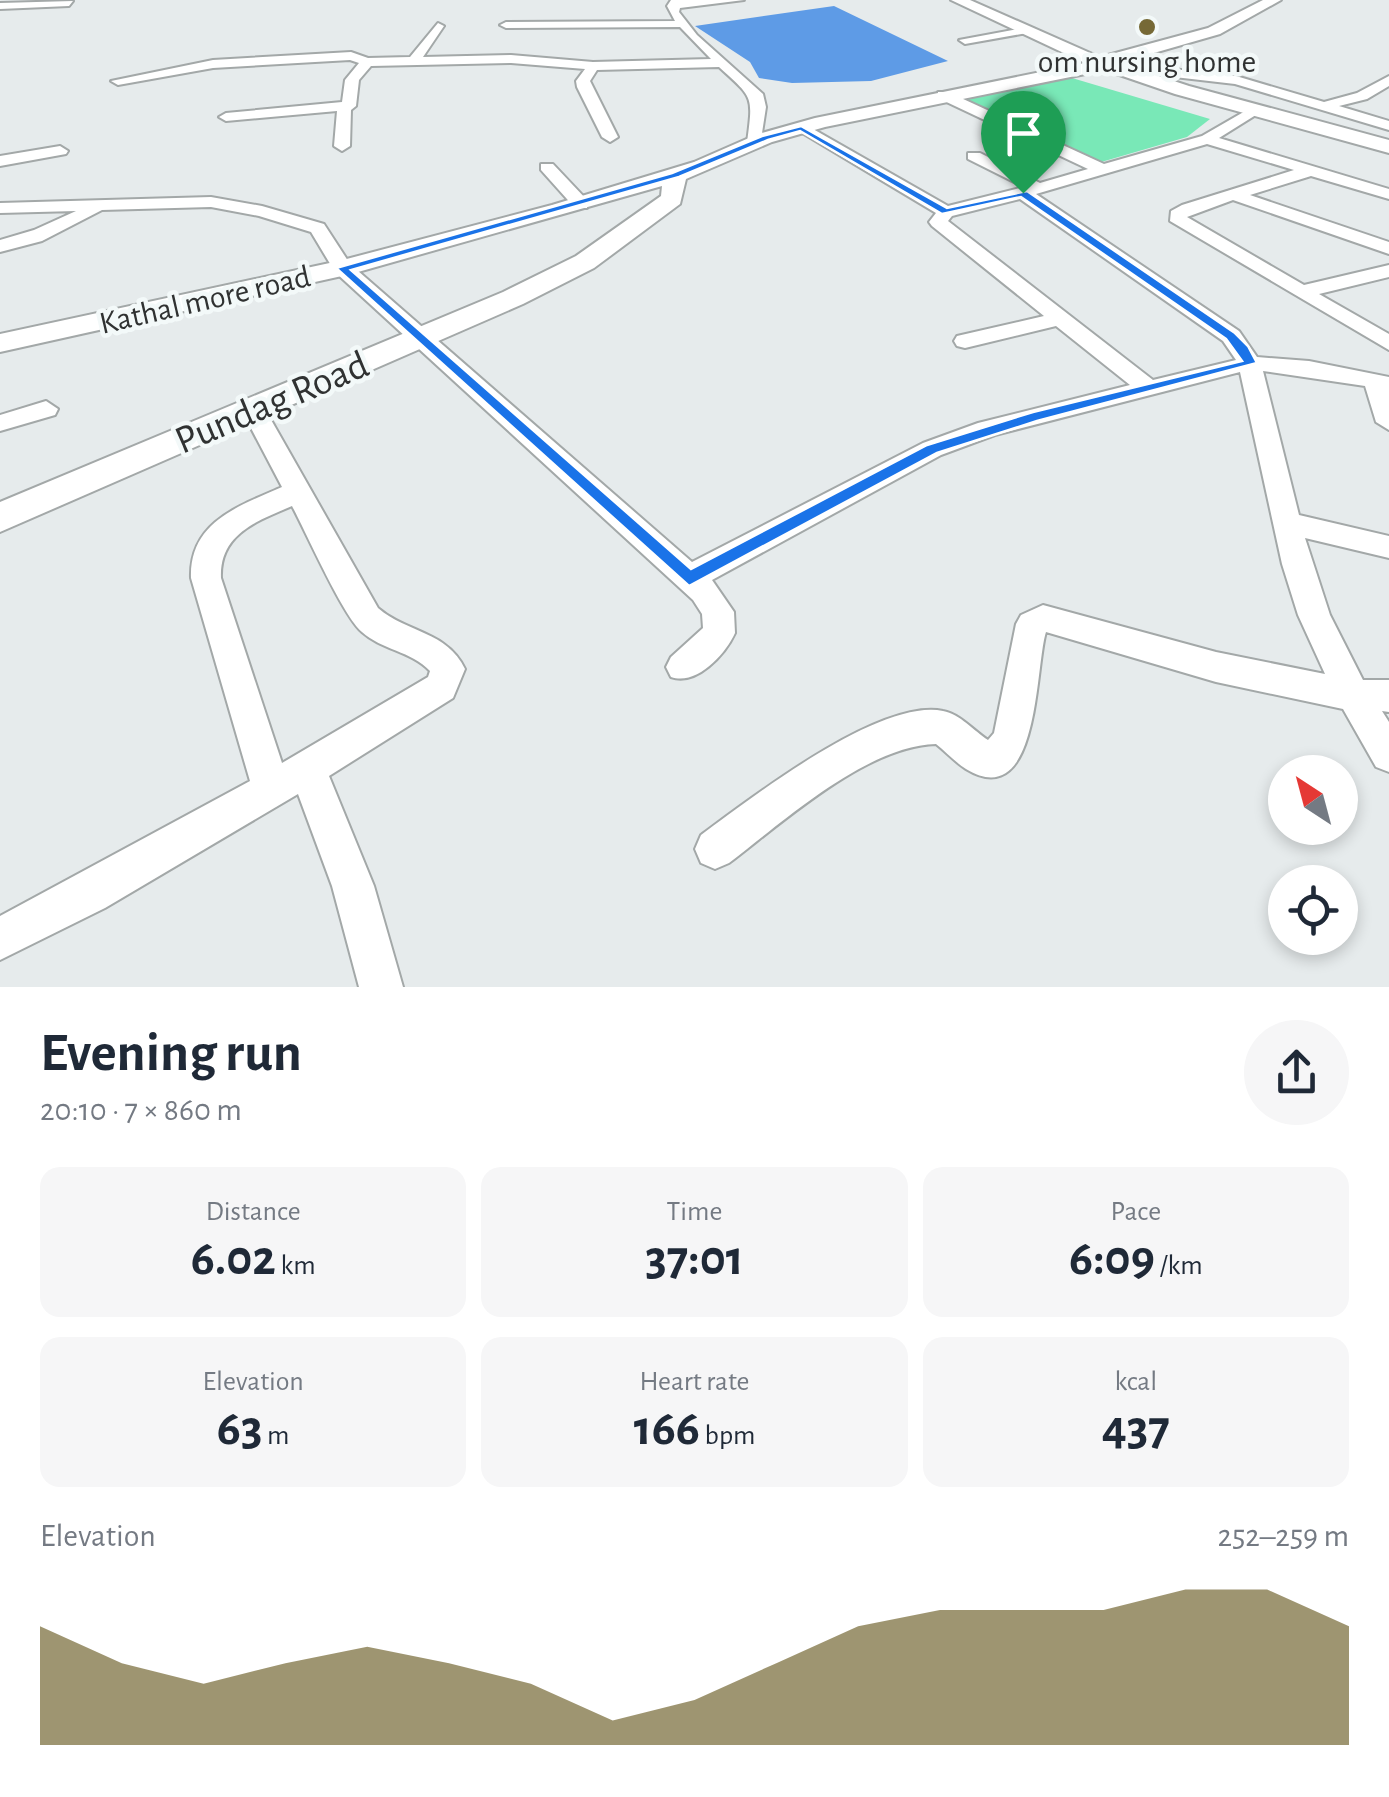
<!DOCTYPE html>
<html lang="en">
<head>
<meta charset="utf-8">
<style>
	body { margin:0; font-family:"Alegreya Sans",sans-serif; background:#f6f6f7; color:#1f2937; height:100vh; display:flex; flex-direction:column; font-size:38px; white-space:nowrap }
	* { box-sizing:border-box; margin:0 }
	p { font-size:32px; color:#747a83 }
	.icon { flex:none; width:55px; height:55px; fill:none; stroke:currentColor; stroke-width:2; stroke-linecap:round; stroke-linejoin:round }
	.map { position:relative; height:987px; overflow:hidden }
	.side { display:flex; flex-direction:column; background:#fff; flex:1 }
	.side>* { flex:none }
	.needle { width:65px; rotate:324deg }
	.buttons { position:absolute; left:1268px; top:755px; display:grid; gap:20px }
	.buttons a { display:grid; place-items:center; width:90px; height:90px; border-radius:50%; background:#fff; box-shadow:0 5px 15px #0003; font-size:50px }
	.pin { position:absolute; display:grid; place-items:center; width:85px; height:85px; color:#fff; margin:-102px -42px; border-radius:50% 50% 50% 0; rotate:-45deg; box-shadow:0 0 10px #0007 }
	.pin .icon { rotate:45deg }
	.round { display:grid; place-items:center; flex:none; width:105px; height:105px; border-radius:52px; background:#f6f6f7 }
	.headline { display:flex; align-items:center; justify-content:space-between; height:170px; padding:0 40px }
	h1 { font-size:55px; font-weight:700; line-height:75px }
	.stats { display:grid; grid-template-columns:repeat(3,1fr); gap:15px; height:170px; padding:10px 40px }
	.stats div { display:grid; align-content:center; border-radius:20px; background:#f6f6f7; text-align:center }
	.stats b { font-size:50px; font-weight:700 }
	.stats small { font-size:28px; font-weight:400 }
	.stats p { font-size:28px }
	.chart { height:280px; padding:20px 40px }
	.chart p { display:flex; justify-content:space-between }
	.chart svg { width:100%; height:180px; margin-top:10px; fill:#766936; opacity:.7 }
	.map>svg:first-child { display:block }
	.green { fill:#79e8b7 }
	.water { fill:#5e9be6 }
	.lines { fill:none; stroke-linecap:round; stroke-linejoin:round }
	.street-casing { stroke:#a3a8a8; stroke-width:4 }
	.secondary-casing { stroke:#a3a8a8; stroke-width:4 }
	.street { fill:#fff; fill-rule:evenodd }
	.secondary { fill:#fff; fill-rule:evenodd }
	.route { fill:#1a73e8; stroke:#fff; stroke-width:2.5; fill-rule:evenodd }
	.poi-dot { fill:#766936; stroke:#f3f9f9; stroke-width:4 }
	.labels { text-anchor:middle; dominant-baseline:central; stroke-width:9; stroke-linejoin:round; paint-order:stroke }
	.far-poi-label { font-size:32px; fill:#303232; stroke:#f3f9f9 }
	.far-street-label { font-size:32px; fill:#303232; stroke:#f3f9f9 }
	.street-label { font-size:40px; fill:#303232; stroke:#f3f9f9 }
</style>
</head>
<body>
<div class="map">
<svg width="1389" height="987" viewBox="0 0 1389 987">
	<rect width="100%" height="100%" fill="#e6ebec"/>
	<path class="green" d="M1072 78 1210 119 1187 137 1091 165 957 100Z"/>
	<path class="water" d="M834 6 948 61 871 81 792 83 759 78 750 62 695 26Z"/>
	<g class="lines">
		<defs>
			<path id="street" d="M671 0H744L680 8 679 12 697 35 763 94 766 107 760 146 747 143C753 95 754 99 719 67L597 70 590 81 618 137 610 142 602 137 577 87 576 81 585 69 511 63 371 66 359 80 356 106 351 110 350 146 342 151 334 146 337 111 226 121 219 117 226 113 342 102 345 80 359 63 350 60 213 68 118 85 111 81 213 60 351 52 368 58 410 57 438 23 444 26 423 57 511 55 593 62 711 59 680 27 506 28 500 25 506 22 675 21 667 6Z
				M73 1 69 6 0 9V3Z
				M1023 28 1027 33 965 44 959 40Z
				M1136 65 1236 76 1324 102 1357 93 1389 76V86L1367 99 1339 106 1389 121V130L1235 84 1131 72 1130 69Z
				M938 92H948L1104 164 1202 136 1254 106 1261 110 1259 113 1219 138 1389 189V199L1311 176 1250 195 1389 242V254L1233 200 1187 217 1304 285 1389 265V277L1319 294 1389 334V350L1170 221 1171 211 1182 205 1294 170 1207 144 1036 194 1239 331 1257 357 1309 361 1389 377V430L1376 422 1365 386 1263 371 1299 515 1389 536V558L1305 538 1330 615 1363 680H1389V712L1382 711 1389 722V772L1376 767 1343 709 1216 682 1046 632C1035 666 1040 814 966 769 955 762 946 752 936 744 866 746 783 822 729 863L715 869 701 863 695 849 701 835C751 798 880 698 943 711 960 714 974 731 988 740L994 733 1016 624 1021 615 1043 605 1216 652 1325 674 1298 615 1282 564 1240 372 995 435 941 455 712 580 734 612 735 633C725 655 696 686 671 677L666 667 671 657 703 628 702 614 693 600 335 272 311 232 259 216 211 207 102 210 42 241 0 252V240L34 230 76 211 0 213V203L211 197 262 206 324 224 350 264 692 562 923 443 978 423 1130 385 1056 326 965 348 957 346 954 341 957 336 1044 316 932 226 929 222 936 213 794 128 806 125 948 206 1024 187 968 159V153H980L1040 183 1088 169 938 98ZM1020 199 1223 341 1236 360 1153 380 948 221 952 216Z
				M60 146 68 151 66 154 0 166V156Z
				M541 164H553L587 200V208H575L541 170Z
				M46 401 58 409 55 415 0 431V415Z
				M254 403 266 411 378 608C407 633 447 631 465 669L453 698 329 776 374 886 403 987H359L332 886 298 794 105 908 0 960V916L250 781 191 578C189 522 239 506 282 487L242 411ZM292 506C306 532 343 616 362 632 382 650 411 651 430 671L428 677 282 763 221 578C219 534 257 521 292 506Z"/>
			<path id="secondary" d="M951 0H970L1106 60 1108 55 1208 28 1263 0H1281L1220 34 1119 63 1189 86 1389 140V153L1175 94 1105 70 825 127 772 142 686 179 680 204 594 268 523 304 0 532V502L503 292 576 256 661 196 662 186 351 274 0 352V334L339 261 552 205 694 162 758 134 815 118 1085 63Z"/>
		</defs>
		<use href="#street" class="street-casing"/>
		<use href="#secondary" class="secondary-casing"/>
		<use href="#street" class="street"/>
		<use href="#secondary" class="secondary"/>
	</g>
	<path class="route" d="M801 126 947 208 1027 191 1235 333 1248 346 1257 363 1037 421 937 453 689 586 336 268 672 173 762 136ZM800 131 942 214 1021 197 1226 339 1242 361 1033 412 927 445 691 569 351 270 679 177 768 140Z"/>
	<circle class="poi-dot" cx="1147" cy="27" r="10"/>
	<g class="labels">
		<g class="far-poi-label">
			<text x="1147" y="62">om nursing home</text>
		</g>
		<g class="far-street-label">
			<text transform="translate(205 300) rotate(-13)">Kathal more road</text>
		</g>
		<g class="street-label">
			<text transform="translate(272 403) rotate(-23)">Pundag Road</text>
		</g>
	</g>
</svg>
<div class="buttons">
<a><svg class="needle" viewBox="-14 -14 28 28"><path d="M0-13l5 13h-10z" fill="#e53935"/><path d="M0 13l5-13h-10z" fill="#747a83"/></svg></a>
<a><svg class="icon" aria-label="locate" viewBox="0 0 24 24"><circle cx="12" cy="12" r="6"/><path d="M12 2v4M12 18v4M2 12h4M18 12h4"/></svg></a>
</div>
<div class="pin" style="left:1023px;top:193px;background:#1e9e55"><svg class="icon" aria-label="arrive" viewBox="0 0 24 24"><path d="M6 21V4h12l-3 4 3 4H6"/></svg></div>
</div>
<section class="side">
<div class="headline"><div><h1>Evening run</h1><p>20:10 · 7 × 860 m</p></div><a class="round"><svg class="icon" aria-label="share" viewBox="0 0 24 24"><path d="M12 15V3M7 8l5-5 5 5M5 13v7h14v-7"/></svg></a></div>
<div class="stats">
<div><p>Distance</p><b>6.02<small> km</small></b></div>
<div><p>Time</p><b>37:01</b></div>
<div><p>Pace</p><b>6:09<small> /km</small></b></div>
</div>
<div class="stats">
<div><p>Elevation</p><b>63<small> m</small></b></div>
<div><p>Heart rate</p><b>166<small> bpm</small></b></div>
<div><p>kcal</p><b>437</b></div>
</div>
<div class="chart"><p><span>Elevation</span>252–259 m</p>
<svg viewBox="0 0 160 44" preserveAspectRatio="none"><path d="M0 44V15L10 24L20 29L30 24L40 20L50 24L60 29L70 38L80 33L90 24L100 15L110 11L120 11L130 11L140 6L150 6L160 15V44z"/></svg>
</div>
</section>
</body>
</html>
